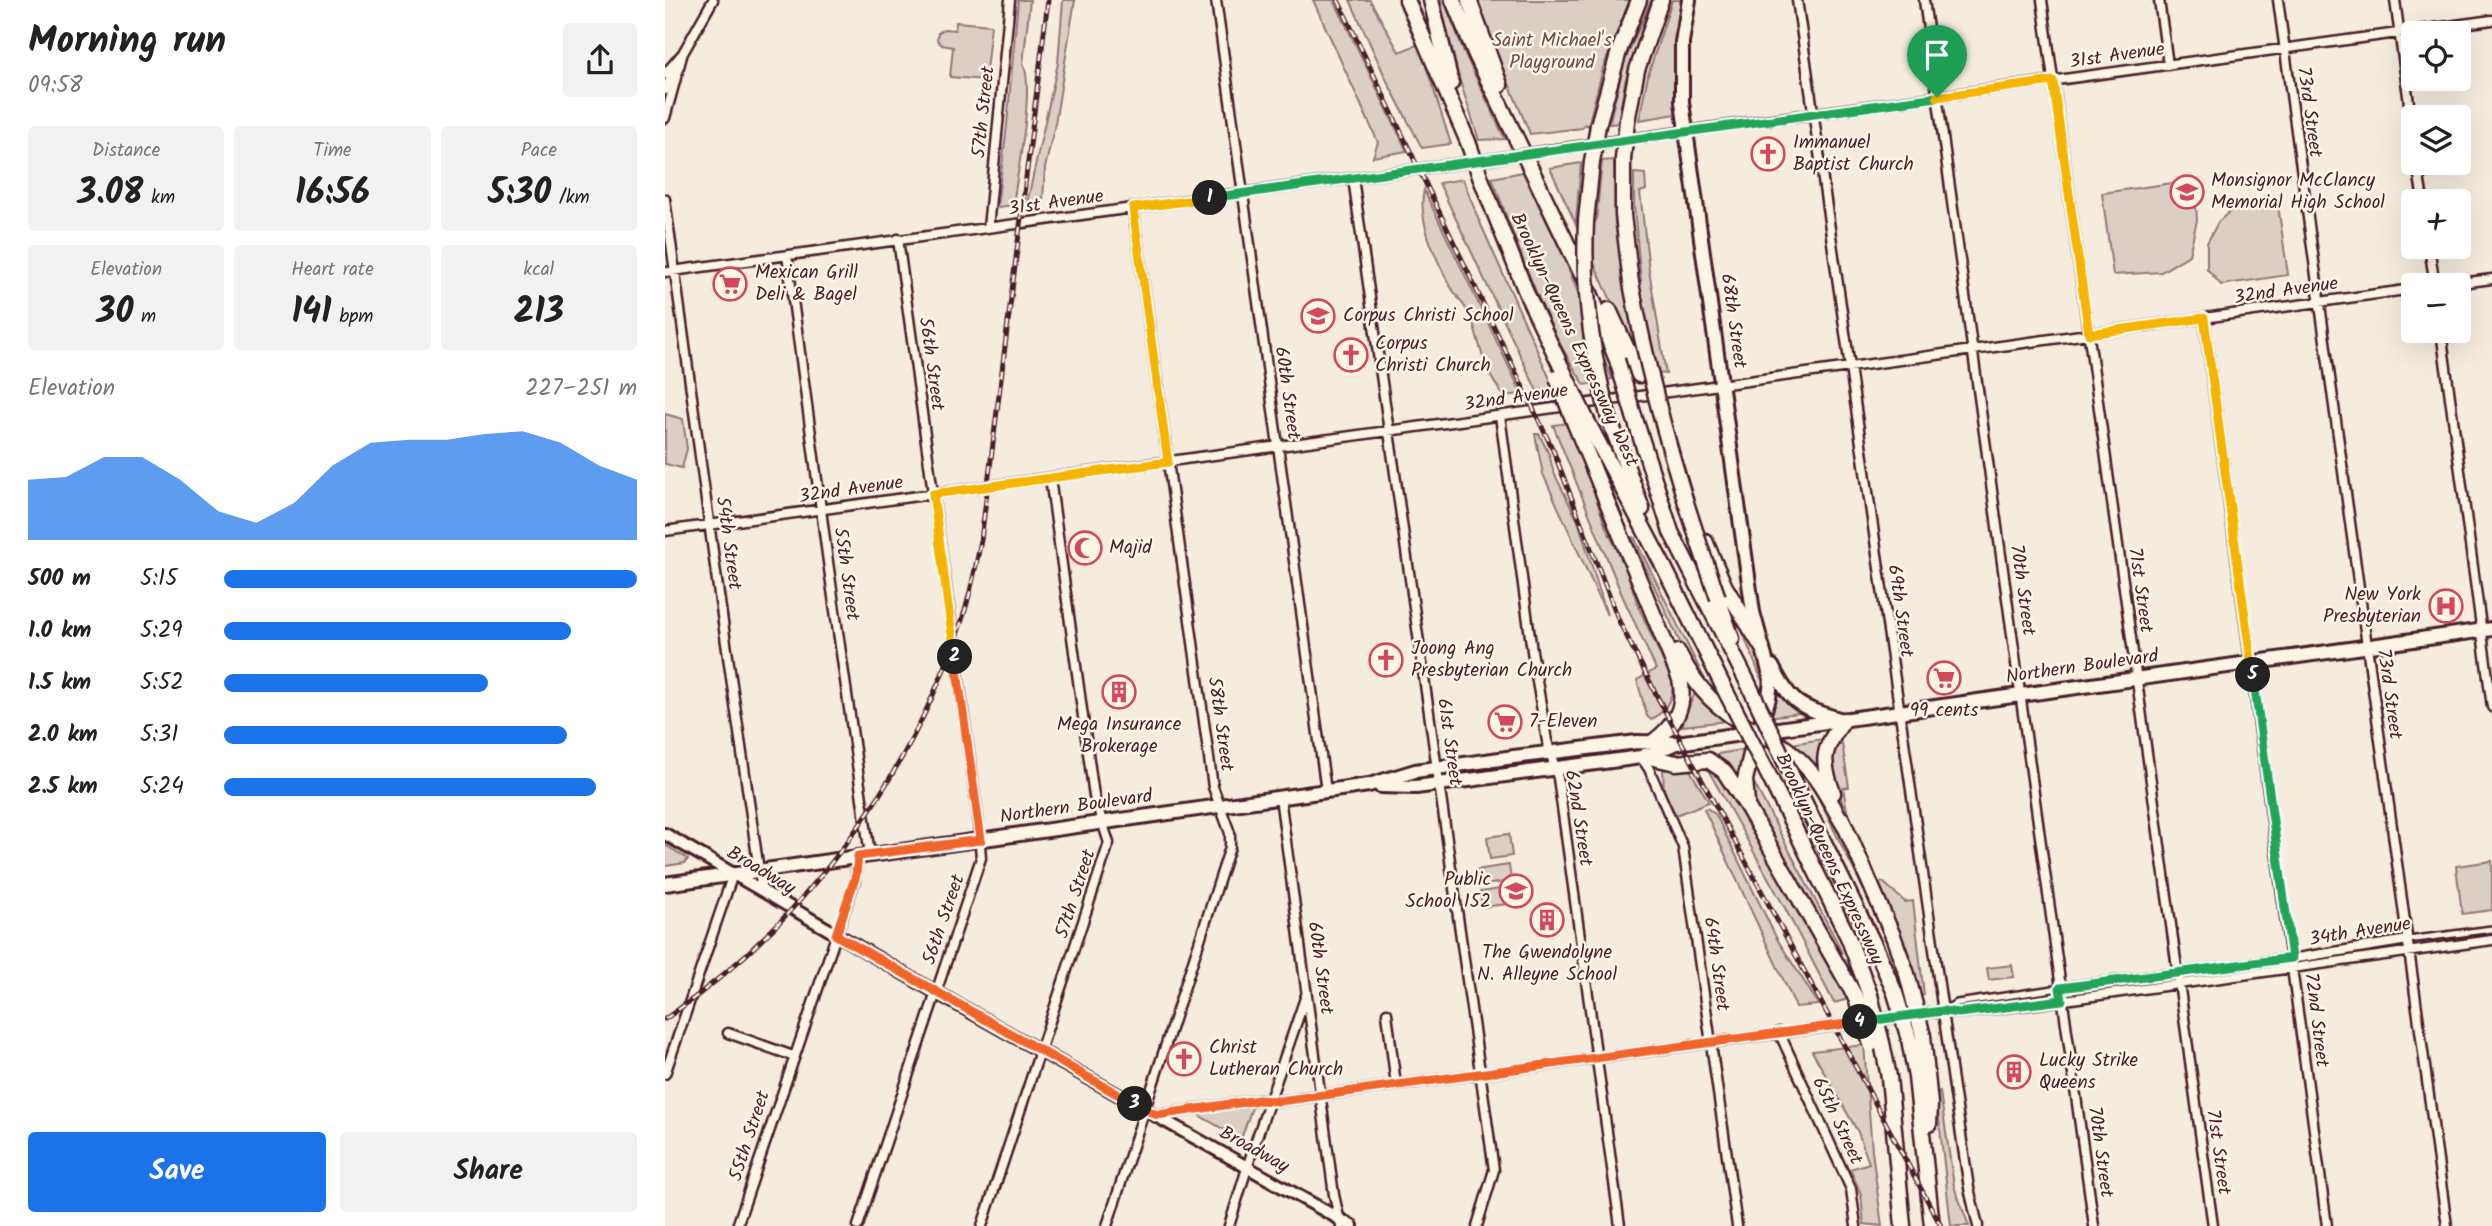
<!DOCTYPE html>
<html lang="en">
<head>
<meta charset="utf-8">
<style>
	body { margin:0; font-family:Kalam,sans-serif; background:#f2f2f2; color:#222; height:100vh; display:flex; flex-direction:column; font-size:26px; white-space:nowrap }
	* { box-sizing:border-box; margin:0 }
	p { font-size:23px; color:#767676 }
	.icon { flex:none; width:38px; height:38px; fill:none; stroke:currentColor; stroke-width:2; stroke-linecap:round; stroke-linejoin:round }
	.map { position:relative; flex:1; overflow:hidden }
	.drawer { display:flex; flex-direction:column; background:#fff; width:665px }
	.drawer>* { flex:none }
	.fabs { position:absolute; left:1736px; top:21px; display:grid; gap:14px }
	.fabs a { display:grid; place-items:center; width:70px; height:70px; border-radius:7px; background:#fff; box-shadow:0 7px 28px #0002; font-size:35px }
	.pin { position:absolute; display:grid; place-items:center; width:60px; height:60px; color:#fff; margin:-72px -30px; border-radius:50% 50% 50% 0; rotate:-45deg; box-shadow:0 0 7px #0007 }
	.pin .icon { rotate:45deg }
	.km { position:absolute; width:35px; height:35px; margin:-18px; border-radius:50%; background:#222; color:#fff; font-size:19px; line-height:35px; text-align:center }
	.round { display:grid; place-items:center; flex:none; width:74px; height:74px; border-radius:7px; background:#f2f2f2 }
	.summary { display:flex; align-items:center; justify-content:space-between; height:119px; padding:0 28px }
	h1 { font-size:38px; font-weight:800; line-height:52px }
	.metrics { display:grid; grid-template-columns:repeat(3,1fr); gap:10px; height:119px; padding:7px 28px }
	.metrics div { display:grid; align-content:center; border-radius:7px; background:#f2f2f2; text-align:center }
	.metrics b { font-size:35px; font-weight:800 }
	.metrics small { font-size:19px; font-weight:400 }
	.metrics p { font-size:19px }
	.chart { height:196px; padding:14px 28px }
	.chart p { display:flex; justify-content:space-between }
	.chart svg { width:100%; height:126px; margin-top:7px; fill:#1a73e8; opacity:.7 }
	.action { display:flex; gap:14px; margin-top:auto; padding:14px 28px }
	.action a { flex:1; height:80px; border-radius:7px; background:#1a73e8; color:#fff; font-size:28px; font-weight:800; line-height:80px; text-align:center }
	.action a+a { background:#f2f2f2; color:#222 }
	ul { padding:0 28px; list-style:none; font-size:23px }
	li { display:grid; grid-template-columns:112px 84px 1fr; align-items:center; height:52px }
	li i { height:18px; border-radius:9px; background:#1a73e8 }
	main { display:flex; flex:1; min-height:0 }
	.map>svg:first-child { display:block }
	.green { fill:#dbcec4; stroke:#927678; stroke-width:2 }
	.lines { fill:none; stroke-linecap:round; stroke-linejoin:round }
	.pedestrian-casing { stroke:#4a1f2b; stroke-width:10 }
	.minor-casing { stroke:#4a1f2b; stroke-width:13 }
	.secondary-casing { stroke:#4a1f2b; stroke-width:16 }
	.primary-casing { stroke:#4a1f2b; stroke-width:18 }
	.motorway-casing { stroke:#4a1f2b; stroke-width:19 }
	.pedestrian { stroke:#fcf5e5; stroke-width:5 }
	.minor { stroke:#fcf5e5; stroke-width:8 }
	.secondary { stroke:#fcf5e5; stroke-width:10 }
	.primary { stroke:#fcf5e5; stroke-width:12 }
	.motorway { stroke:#fcf5e5; stroke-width:14 }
	.rail-casing { stroke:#4a1f2b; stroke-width:5 }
	.rail { stroke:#fcf5e5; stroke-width:2.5; stroke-dasharray:8; stroke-linecap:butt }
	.minor-bridge-casing { stroke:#4a1f2b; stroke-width:13; stroke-linecap:butt }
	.motorway-bridge-casing { stroke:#4a1f2b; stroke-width:19; stroke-linecap:butt }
	.minor-bridge { stroke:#fcf5e5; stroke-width:8 }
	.motorway-bridge { stroke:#fcf5e5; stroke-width:14 }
	.split-1-casing { stroke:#fff; stroke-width:14 }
	.split-2-casing { stroke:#fff; stroke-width:14 }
	.split-3-casing { stroke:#fff; stroke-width:14 }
	.split-4-casing { stroke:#fff; stroke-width:14 }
	.split-5-casing { stroke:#fff; stroke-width:14 }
	.split-6-casing { stroke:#fff; stroke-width:14 }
	.split-1 { stroke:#22a559; stroke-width:9 }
	.split-2 { stroke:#f5b400; stroke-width:9 }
	.split-3 { stroke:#f0652b; stroke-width:9 }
	.split-4 { stroke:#f0652b; stroke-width:9 }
	.split-5 { stroke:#22a559; stroke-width:9 }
	.split-6 { stroke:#f5b400; stroke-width:9 }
	.labels { text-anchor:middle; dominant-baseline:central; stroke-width:5; stroke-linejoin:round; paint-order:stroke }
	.park-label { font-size:19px; fill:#6e4b51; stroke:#fcf5e5 }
	.street-label { font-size:19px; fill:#4a1f2b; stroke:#fcf5e5 }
	.poi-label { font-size:19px; fill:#4a1f2b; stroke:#fcf5e5; text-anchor:start }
</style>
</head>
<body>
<main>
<section class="drawer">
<div class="summary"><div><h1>Morning run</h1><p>09:58</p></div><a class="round"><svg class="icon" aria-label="share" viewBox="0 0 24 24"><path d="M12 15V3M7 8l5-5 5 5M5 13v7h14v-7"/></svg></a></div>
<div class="metrics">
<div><p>Distance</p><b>3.08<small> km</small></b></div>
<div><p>Time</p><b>16:56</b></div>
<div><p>Pace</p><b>5:30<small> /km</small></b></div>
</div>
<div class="metrics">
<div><p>Elevation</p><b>30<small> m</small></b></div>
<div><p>Heart rate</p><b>141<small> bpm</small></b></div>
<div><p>kcal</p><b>213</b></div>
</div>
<div class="chart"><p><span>Elevation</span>227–251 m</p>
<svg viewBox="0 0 160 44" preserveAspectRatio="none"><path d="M0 44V23L10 22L20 15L30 15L40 23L50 34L60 38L70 31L80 18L90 10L100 9L110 9L120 7L130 6L140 10L150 18L160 23V44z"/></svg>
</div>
<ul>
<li><b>500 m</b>5:15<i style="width:100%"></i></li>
<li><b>1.0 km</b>5:29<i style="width:84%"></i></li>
<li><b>1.5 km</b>5:52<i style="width:64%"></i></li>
<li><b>2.0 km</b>5:31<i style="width:83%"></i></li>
<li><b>2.5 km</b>5:24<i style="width:90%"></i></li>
</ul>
<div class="action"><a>Save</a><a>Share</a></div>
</section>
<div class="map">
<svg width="1827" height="1226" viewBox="0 0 1827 1226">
	<rect width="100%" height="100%" fill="#f5ecde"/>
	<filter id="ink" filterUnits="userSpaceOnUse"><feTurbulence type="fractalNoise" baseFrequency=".0143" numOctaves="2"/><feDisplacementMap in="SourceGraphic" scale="14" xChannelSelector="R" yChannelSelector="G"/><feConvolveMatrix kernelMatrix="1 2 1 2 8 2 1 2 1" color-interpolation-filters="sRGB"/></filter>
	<g filter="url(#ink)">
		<path class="green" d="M353 0H365L358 64C370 85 352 176 348 205L332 207 342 125Z
			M398 0H410L390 124 380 168 378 201 362 203 393 63Z
			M648 0H669L742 151 708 157 713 142Z
			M685 0H705L734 52 754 44 786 144 757 148 723 83Z
			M775 0H779L799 52 840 139 814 140 794 78Z
			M809 0H965L938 68 923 126 920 124 917 128 865 134Z
			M986 0 960 82 953 123 944 124 959 63Z
			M1007 0H1018C1012 39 1008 75 1012 114L974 120 983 75Z
			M291 22 326 25 320 80 285 77 288 47 277 45 272 40 273 33 279 29 290 30Z
			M949 160 950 222 959 284 976 281 969 207V173L980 174 981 190 975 192 984 270 1001 374 979 372 885 168 916 163 911 220 931 221 937 161Z
			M858 172 898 255 947 379 920 385C879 327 853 244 827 178Z
			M798 179 813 218 889 388 872 391 774 183Z
			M1529 180 1532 220 1524 255 1496 272 1448 275 1437 193Z
			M759 190 857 394 839 396C817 368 818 354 808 323 803 307 790 296 783 282 770 256 752 219 759 190Z
			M1612 198 1623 275 1556 285 1542 269V243L1553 222 1575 202Z
			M0 414 18 419 22 449 17 468 0 464Z
			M903 423 919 461 940 525 960 566 974 608 1008 683C1008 698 1000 712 986 720L982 716 972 680 991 669 957 595 888 425Z
			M870 434H874L884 454 889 473 913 521 942 615 878 474Z
			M969 537 1044 688 1029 673 967 538Z
			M1062 593 1094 651 1101 678 1097 681Z
			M1114 688 1123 702 1135 713 1102 717 1111 689Z
			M1030 692 1044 707 1062 721 1017 726Z
			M1159 739 1154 757V765L1151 766 1132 748 1131 743Z
			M1177 743 1184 787 1178 788 1184 821 1168 776 1165 753H1169L1172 746Z
			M1081 749 1075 778 1072 780 1063 765 1052 757 1053 754Z
			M1023 767 1044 802 1011 815 999 793 998 770Z
			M1042 768 1052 769 1163 958 1183 999 1169 1003 1120 908Z
			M1143 777 1161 797 1202 892 1200 893Z
			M1089 783 1172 942 1177 954 1154 919 1094 814 1087 799Z
			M1042 808 1051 815 1112 939 1154 1005 1131 1007 1039 809Z
			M844 834 847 856 825 859 822 837Z
			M0 845 23 859 20 863 0 866Z
			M1827 861V910L1797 914 1791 866Z
			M844 865 846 881 812 886 810 870Z
			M1218 882 1240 902 1248 901 1259 995 1255 996 1237 944 1210 883Z
			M849 887 851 903 817 907 815 892Z
			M1347 965 1349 977 1324 980 1322 968Z
			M1199 1045 1207 1151 1217 1226 1199 1224 1196 1194 1185 1169 1204 1163 1193 1132 1147 1051Z
			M1275 1092 1289 1186 1304 1226H1286L1271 1093Z
			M588 1105 576 1139 530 1113Z"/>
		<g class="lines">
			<defs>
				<path id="pedestrian" d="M1743 940 1827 929
					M1279 1010 1292 1003 1395 988"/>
				<path id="minor" d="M551 0 661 791
					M1132 0 1289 1088 1304 1188 1313 1226
					M1259 0 1429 1226
					M1377 0 1548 1226
					M1494 0 1503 65
					M1613 0 1782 1226
					M1730 0 1748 133
					M0 74 18 53 48 0
					M0 90 9 71
					M0 118 17 56
					M892 149 1827 20
					M1752 163 1758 201
					M688 178 829 1170 812 1226
					M0 199 52 581 97 891
					M323 228 345 0
					M1764 247 1770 285
					M122 255 163 562 205 855
					M0 272 826 159
					M1780 285 1827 279
					M1539 319 1662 1226
					M1776 331 1827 707
					M835 416 867 651 882 741 893 778 955 1226
					M0 531 1748 289
					M976 757 984 769 1018 847 1072 1226
					M615 797 669 1195 676 1226
					M1395 988 1638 957 1743 940
					M722 1013 731 1085
					M1114 1032 1186 1189 1191 1226
					M63 1033 128 1056
					M0 1074 68 874
					M492 1115 593 1100 615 1101 1278 1011 1294 1013 1371 1004 1827 940
					M72 1226 190 880 193 856
					M193 1226 316 858 313 819 233 239
					M317 1226 444 843 429 796 385 478
					M442 1226 565 847V833L548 787 468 208
					M564 1226 588 1149 641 995"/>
				<path id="secondary" d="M0 834 272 993 687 1226"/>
				<path id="primary" d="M1024 0 1017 42V102L1088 612 1106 679 1104 698 1096 722
					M1107 666C1127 705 1133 706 1174 719
					M715 786 751 787 976 757 1007 745
					M0 884 704 785 750 771 849 757 972 742 1012 743 1827 629"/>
				<path id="motorway" d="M742 0 803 142
					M766 0 786 83
					M788 0 811 55 921 283 952 360
					M804 0 835 85
					M962 121 972 70 996 0
					M933 125 954 51 974 0
					M958 159V215L966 283
					M816 179 863 297 901 377
					M921 221 927 162
					M944 310 974 375
					M969 416 1006 532 1083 683
					M944 418 977 509
					M923 423 1000 569 1059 688
					M910 424 1015 679C1021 707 1010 726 988 742
					M1040 541 1060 587 1097 647
					M1053 598 1067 639
					M1013 652C1033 691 1052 709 1090 731 1101 738 1113 742 1123 750 1152 772 1162 797 1180 827
					M980 756 1011 763 1043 760 1059 771 1083 808 1191 998
					M1128 779 1211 949 1230 993
					M1106 780 1183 937 1205 995
					M1168 793C1155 759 1158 749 1179 720
					M1082 803 1080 780 1090 737
					M1177 819 1228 936
					M1258 1036 1265 1104 1264 1124
					M1244 1039 1251 1077 1267 1226
					M1217 1043 1224 1077 1238 1226"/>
			</defs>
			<use href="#pedestrian" class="pedestrian-casing"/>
			<use href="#minor" class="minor-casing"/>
			<use href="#secondary" class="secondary-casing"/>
			<use href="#primary" class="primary-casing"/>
			<use href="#motorway" class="motorway-casing"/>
			<use href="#pedestrian" class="pedestrian"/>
			<use href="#minor" class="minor"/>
			<use href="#secondary" class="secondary"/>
			<use href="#primary" class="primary"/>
			<use href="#motorway" class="motorway"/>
			<defs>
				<path id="rail" d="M673 0 888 450 954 621 993 698 1276 1226
					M0 1019C140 923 246 778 298 617 306 592 311 566 316 540L383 0"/>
			</defs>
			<use href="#rail" class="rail-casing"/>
			<use href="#rail" class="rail"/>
			<defs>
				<path id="minor-bridge" d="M826 159 892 149"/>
				<path id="motorway-bridge" d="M803 142 816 179
					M958 159 962 121
					M927 162 933 125
					M921 221C918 288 926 354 944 418
					M966 283C986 391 1016 495 1053 598
					M952 360 969 416
					M901 377 923 423
					M892 378 910 424
					M1083 683 1128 779
					M1059 688 1106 780
					M1228 936 1242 974 1258 1036
					M1230 993 1244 1039
					M1205 995 1217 1043
					M1191 998 1206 1044"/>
			</defs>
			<use href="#minor-bridge" class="minor-bridge-casing"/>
			<use href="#motorway-bridge" class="motorway-bridge-casing"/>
			<use href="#minor-bridge" class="minor-bridge"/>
			<use href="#motorway-bridge" class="motorway-bridge"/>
		</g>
	</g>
	<g class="lines" filter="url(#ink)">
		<defs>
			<path id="split-1" d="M545 198 1272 97"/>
			<path id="split-2" d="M290 657 268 494 503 462 468 208 545 198"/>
			<path id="split-3" d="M290 657 316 840 193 856 191 875 171 935 470 1104"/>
			<path id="split-4" d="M470 1104 492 1115 593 1100 615 1101 1195 1022"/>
			<path id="split-5" d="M1195 1022 1278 1011 1294 1013 1397 1000 1395 988 1627 958 1588 675"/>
			<path id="split-6" d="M1272 97 1388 81 1424 334 1539 318 1588 675"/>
		</defs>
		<use href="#split-1" class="split-1-casing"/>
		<use href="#split-2" class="split-2-casing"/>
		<use href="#split-3" class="split-3-casing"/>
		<use href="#split-4" class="split-4-casing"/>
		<use href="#split-5" class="split-5-casing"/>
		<use href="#split-6" class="split-6-casing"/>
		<use href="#split-1" class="split-1"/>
		<use href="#split-2" class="split-2"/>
		<use href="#split-3" class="split-3"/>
		<use href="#split-4" class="split-4"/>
		<use href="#split-5" class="split-5"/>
		<use href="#split-6" class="split-6"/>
	</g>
	<defs>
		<symbol id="church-ring" viewBox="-11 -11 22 22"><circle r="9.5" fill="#fcf5e5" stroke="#d1495b" stroke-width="1.5"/><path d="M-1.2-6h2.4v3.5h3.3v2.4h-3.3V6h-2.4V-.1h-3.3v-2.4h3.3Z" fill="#d1495b"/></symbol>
		<symbol id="school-ring" viewBox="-11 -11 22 22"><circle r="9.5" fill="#fcf5e5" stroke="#d1495b" stroke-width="1.5"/><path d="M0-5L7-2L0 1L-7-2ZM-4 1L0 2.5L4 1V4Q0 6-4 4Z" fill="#d1495b"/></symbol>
		<symbol id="supermarket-ring" viewBox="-11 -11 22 22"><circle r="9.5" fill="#fcf5e5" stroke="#d1495b" stroke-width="1.5"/><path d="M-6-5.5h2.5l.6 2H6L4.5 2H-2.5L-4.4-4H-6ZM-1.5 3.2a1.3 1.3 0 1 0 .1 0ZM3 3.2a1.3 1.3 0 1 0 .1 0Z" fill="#d1495b"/></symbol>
		<symbol id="mosque-ring" viewBox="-11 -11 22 22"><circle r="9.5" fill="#fcf5e5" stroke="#d1495b" stroke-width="1.5"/><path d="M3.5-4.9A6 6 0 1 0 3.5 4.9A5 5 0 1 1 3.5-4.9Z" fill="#d1495b"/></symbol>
		<symbol id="hospital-ring" viewBox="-11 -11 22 22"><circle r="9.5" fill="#fcf5e5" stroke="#d1495b" stroke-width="1.5"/><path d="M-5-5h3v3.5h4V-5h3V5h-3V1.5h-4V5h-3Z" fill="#d1495b"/></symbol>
		<symbol id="building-ring" viewBox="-11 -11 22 22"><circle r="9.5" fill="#fcf5e5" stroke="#d1495b" stroke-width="1.5"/><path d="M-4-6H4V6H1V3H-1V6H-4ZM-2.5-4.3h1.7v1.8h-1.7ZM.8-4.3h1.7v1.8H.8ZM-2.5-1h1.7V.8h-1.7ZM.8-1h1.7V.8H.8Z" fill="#d1495b"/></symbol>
	</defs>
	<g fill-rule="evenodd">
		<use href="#church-ring" x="1084" y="135" width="38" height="38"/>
		<use href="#school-ring" x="1503" y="173" width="38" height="38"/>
		<use href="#supermarket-ring" x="46" y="265" width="38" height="38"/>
		<use href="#school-ring" x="634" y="297" width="38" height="38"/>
		<use href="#church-ring" x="667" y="336" width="38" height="38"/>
		<use href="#mosque-ring" x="401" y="529" width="38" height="38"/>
		<use href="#hospital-ring" x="1762" y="587" width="38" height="38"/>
		<use href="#church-ring" x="702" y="641" width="38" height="38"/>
		<use href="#supermarket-ring" x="1260" y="659" width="38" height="38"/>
		<use href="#building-ring" x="435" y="673" width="38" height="38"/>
		<use href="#supermarket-ring" x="821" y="703" width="38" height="38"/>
		<use href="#school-ring" x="832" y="872" width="38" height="38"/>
		<use href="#building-ring" x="863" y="901" width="38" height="38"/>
		<use href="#church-ring" x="500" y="1040" width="38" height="38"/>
		<use href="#building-ring" x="1330" y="1053" width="38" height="38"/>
	</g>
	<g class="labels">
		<g class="park-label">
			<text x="887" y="41">Saint Michael's<tspan x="887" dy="22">Playground</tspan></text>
		</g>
		<g class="street-label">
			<text transform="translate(1452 56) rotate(-8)">31st Avenue</text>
			<text transform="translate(319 112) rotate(-84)">57th Street</text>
			<text transform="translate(1644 112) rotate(82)">73rd Street</text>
			<text transform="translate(391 203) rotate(-8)">31st Avenue</text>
			<text transform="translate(1621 291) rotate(-8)">32nd Avenue</text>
			<text transform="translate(1068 321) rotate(82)">68th Street</text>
			<text transform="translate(909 340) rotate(65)">Brooklyn-Queens Expressway West</text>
			<text transform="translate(266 364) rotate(82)">56th Street</text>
			<text transform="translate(622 393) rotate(82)">60th Street</text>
			<text transform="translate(851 398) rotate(-8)">32nd Avenue</text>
			<text transform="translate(186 490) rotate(-8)">32nd Avenue</text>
			<text transform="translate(63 543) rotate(82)">54th Street</text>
			<text transform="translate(181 574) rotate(82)">55th Street</text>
			<text transform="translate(1357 590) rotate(82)">70th Street</text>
			<text transform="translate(1475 590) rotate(82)">71st Street</text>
			<text transform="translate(1235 611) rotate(82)">69th Street</text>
			<text transform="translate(1417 667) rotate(-8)">Northern Boulevard</text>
			<text transform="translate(1724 694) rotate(82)">73rd Street</text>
			<text transform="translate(555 724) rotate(82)">58th Street</text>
			<text transform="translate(784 742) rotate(82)">61st Street</text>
			<text transform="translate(411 807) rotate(-8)">Northern Boulevard</text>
			<text transform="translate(913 818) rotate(81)">62nd Street</text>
			<text transform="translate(1164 859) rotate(65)">Brooklyn-Queens Expressway</text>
			<text transform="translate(96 871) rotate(31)">Broadway</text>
			<text transform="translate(411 894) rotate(-72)">57th Street</text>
			<text transform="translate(279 920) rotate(-71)">56th Street</text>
			<text transform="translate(1695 932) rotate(-9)">34th Avenue</text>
			<text transform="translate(1051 964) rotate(82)">64th Street</text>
			<text transform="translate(655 968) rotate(82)">60th Street</text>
			<text transform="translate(1651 1020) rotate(83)">72nd Street</text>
			<text transform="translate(1172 1121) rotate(65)">65th Street</text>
			<text transform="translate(85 1136) rotate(-72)">55th Street</text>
			<text transform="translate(589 1150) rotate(29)">Broadway</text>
			<text transform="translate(1435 1152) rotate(82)">70th Street</text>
			<text transform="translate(1553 1152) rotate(82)">71st Street</text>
		</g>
		<g class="poi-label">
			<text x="1128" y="143">Immanuel<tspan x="1128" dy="22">Baptist Church</tspan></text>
			<text x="1546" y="181">Monsignor McClancy<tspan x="1546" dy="22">Memorial High School</tspan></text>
			<text x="90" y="273">Mexican Grill<tspan x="90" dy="22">Deli &amp; Bagel</tspan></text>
			<text x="678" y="316">Corpus Christi School</text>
			<text x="710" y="344">Corpus<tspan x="710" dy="22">Christi Church</tspan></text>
			<text x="444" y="548">Majid</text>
			<text x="1756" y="595" text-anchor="end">New York<tspan x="1756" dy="22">Presbyterian</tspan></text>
			<text x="746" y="649">Joong Ang<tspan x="746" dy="22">Presbyterian Church</tspan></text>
			<text x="1279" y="711" text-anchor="middle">99 cents</text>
			<text x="864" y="722">7-Eleven</text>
			<text x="454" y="725" text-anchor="middle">Mega Insurance<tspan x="454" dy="22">Brokerage</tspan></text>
			<text x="826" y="880" text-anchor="end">Public<tspan x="826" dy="22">School 152</tspan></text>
			<text x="882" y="953" text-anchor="middle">The Gwendolyne<tspan x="882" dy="22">N. Alleyne School</tspan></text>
			<text x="544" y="1048">Christ<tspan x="544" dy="22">Lutheran Church</tspan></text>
			<text x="1374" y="1061">Lucky Strike<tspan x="1374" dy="22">Queens</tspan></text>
		</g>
	</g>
</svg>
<div class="fabs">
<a><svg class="icon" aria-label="locate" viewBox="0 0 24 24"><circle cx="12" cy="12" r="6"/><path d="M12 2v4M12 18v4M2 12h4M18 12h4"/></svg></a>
<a><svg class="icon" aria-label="layers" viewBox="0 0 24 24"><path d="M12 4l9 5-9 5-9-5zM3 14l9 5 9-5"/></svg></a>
<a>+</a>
<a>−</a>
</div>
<div class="pin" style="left:1272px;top:97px;background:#1e9e55"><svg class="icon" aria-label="arrive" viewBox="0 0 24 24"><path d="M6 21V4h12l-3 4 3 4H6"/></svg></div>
<b class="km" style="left:545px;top:198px">1</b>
<b class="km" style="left:290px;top:657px">2</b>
<b class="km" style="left:470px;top:1104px">3</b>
<b class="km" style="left:1195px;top:1022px">4</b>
<b class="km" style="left:1588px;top:675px">5</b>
</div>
</main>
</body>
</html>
